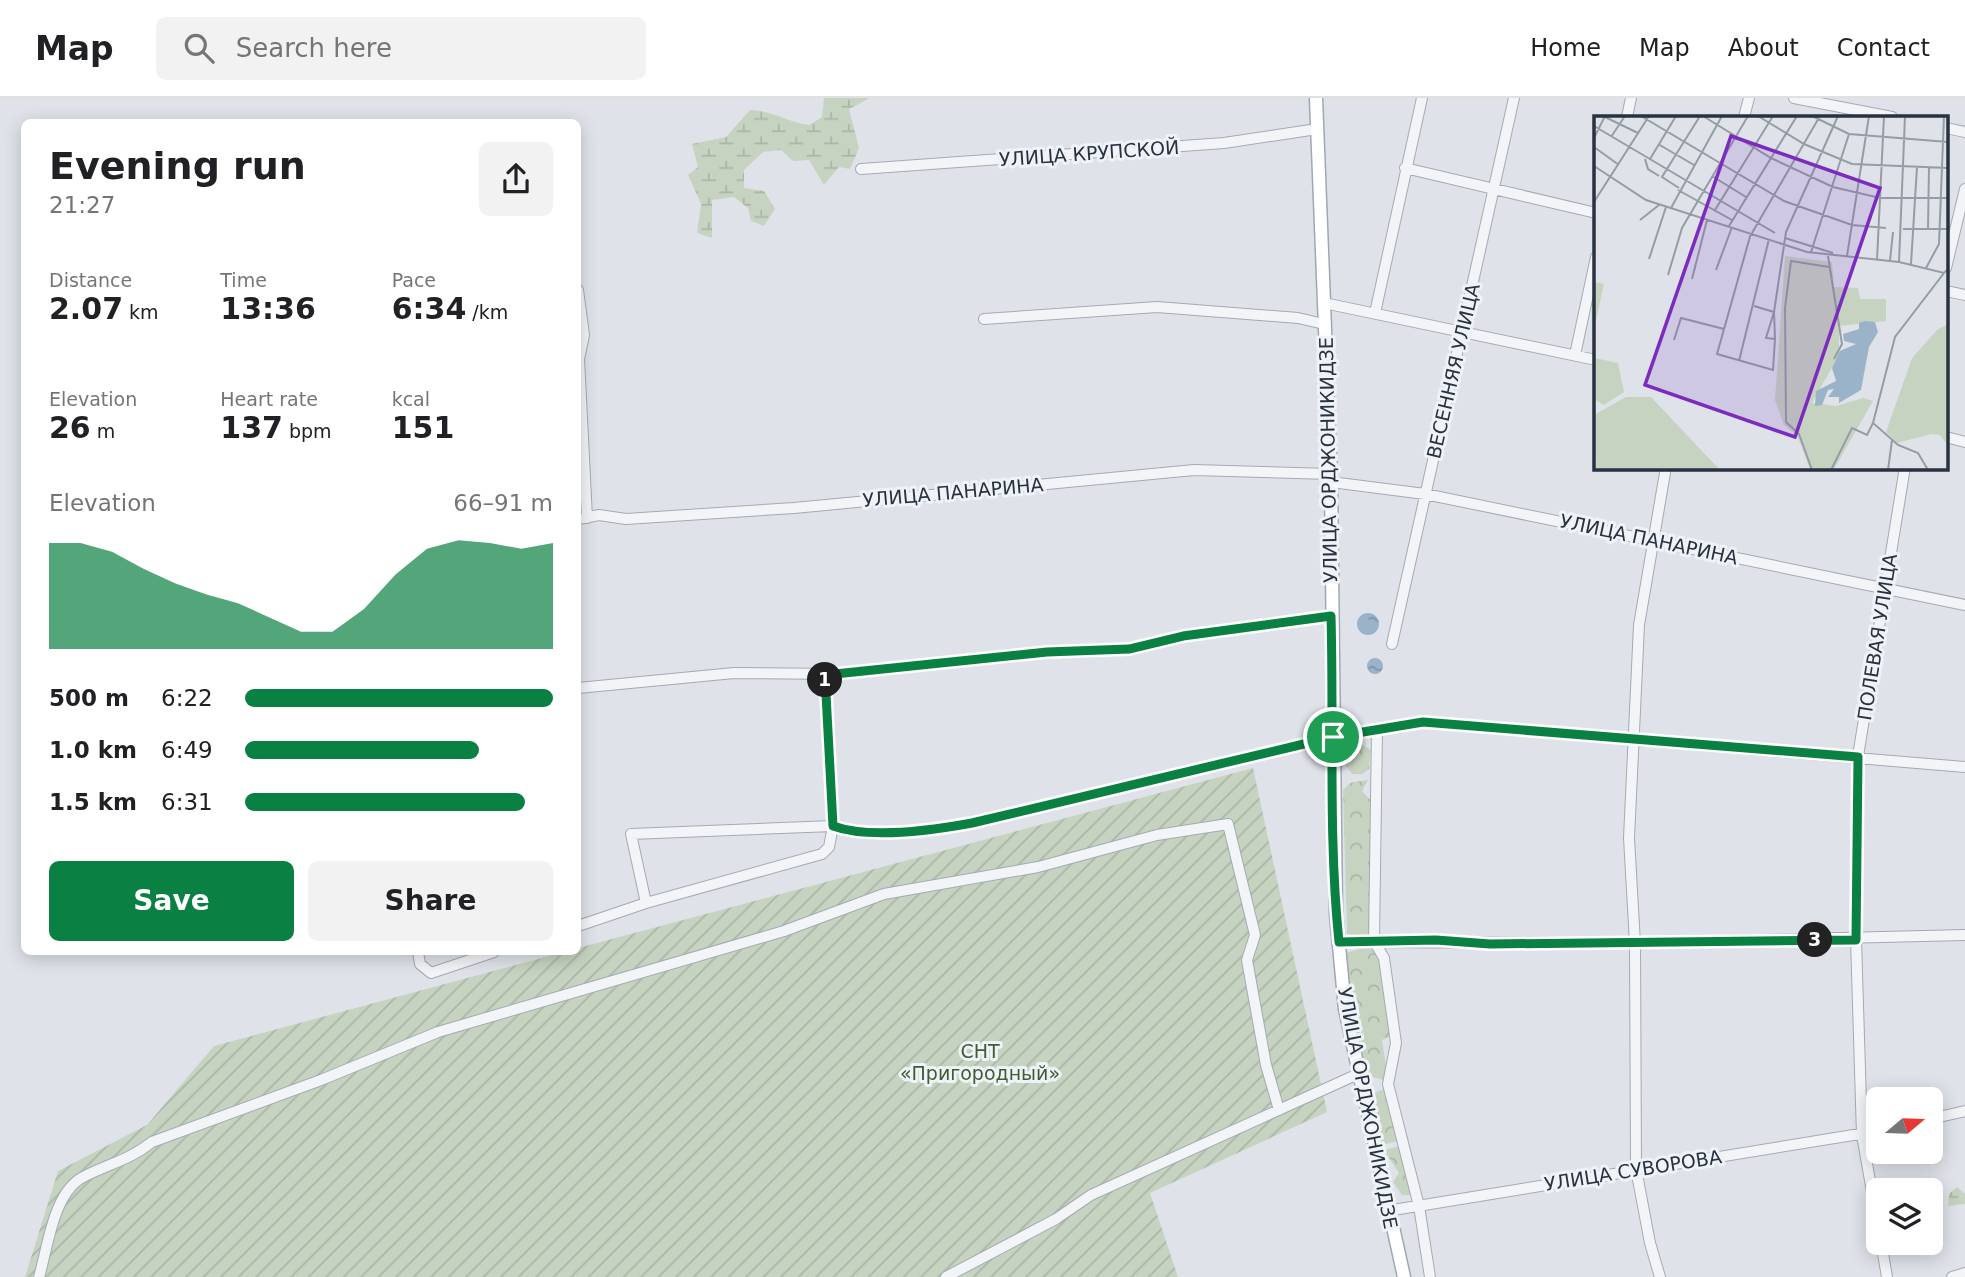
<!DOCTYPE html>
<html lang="en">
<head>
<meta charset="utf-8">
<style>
	body { margin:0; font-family:"DejaVu Sans",sans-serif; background:#f2f2f2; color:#202124; height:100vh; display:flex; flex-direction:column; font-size:26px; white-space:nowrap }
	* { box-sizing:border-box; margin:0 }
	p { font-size:23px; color:#757577 }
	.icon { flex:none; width:38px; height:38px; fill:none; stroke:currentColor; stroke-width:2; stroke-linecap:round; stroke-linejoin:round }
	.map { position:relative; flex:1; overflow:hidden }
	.panel { position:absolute; left:21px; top:21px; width:560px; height:836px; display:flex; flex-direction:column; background:#fff; border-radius:10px; box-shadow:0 4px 18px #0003 }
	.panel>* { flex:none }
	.needle { width:46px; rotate:71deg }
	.tools { position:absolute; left:1866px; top:989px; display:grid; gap:14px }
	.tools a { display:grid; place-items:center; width:77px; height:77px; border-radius:10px; background:#fff; box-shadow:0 4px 18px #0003; font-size:35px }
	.pin { position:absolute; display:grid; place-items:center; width:60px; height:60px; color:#fff; margin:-30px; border:4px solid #fff; border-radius:50%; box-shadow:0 2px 7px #0007 }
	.km { position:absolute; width:35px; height:35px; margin:-18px; border-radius:50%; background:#222; color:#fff; font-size:19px; line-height:35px; text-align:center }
	.round { display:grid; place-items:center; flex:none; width:74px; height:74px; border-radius:10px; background:#f2f2f2 }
	.headline { display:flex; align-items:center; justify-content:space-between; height:119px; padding:0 28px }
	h1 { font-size:38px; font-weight:800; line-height:52px }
	.stats { display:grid; grid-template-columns:repeat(3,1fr); gap:10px; height:119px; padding:7px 28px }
	.stats div { display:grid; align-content:center }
	.stats b { font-size:30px; font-weight:800 }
	.stats small { font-size:19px; font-weight:400 }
	.stats p { font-size:19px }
	.chart { height:196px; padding:14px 28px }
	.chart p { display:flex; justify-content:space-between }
	.chart svg { width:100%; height:126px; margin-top:7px; fill:#0b8043; opacity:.7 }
	.button { display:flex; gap:14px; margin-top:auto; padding:14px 28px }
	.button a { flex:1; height:80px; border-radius:10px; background:#0b8043; color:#fff; font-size:28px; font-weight:800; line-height:80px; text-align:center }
	.button a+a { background:#f2f2f2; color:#202124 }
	ul { padding:0 28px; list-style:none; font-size:23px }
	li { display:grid; grid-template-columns:112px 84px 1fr; align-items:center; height:52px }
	li i { height:18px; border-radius:9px; background:#0b8043 }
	header { display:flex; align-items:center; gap:42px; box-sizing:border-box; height:98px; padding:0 35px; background:#fff; border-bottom:2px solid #e0e0e0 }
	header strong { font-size:33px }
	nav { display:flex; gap:38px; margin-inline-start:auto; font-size:24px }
	.search { width:490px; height:63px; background:#f2f2f2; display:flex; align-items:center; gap:18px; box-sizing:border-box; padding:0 24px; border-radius:10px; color:#757577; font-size:26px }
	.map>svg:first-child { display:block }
	.forest { fill:url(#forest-crowns) }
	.wetland { fill:url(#wetland-marsh) }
	.garden { fill:url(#garden-furrows) }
	.water { fill:url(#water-ripples) }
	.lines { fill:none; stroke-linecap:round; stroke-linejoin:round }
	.minor-casing { stroke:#a4aab3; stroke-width:12 }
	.major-casing { stroke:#9ea8b4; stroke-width:15 }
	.minor { stroke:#f2f4f7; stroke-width:10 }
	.major { stroke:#fff; stroke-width:12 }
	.route-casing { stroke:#fff; stroke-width:14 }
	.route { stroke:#0b8043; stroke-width:9 }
	.labels { text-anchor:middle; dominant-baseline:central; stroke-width:6; stroke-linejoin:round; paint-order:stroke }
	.street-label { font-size:19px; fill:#283240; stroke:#eff2f6 }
	.park-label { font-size:19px; fill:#3f5c35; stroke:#eff2f6 }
	.inset-road { fill:none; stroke:#969ca5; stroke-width:2 }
	.view { fill:#7b2cbf; fill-opacity:0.15; stroke:#7b2cbf; stroke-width:3.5 }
	.inset-edge { fill:none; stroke:#283240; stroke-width:3.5 }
</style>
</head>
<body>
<header>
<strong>Map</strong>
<div class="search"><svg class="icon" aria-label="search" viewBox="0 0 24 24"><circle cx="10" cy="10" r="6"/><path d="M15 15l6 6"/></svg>Search here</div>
<nav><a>Home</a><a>Map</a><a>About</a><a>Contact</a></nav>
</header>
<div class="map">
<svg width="1965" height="1179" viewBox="0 0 1965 1179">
	<defs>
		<pattern id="forest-crowns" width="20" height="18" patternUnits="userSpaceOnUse" patternTransform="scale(1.75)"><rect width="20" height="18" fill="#c6d3c0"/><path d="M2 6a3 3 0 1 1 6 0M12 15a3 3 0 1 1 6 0" fill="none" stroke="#aab6a6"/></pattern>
		<pattern id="wetland-marsh" width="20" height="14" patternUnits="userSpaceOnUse" patternTransform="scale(1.75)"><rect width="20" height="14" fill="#c6d3c0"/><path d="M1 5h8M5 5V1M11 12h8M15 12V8" fill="none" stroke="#aab6a6"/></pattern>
		<pattern id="garden-furrows" width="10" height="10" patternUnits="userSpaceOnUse" patternTransform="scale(1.75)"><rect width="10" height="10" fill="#c6d3c0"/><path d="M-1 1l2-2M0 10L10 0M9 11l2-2" fill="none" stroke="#aab6a6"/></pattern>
		<pattern id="water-ripples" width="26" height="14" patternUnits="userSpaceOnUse" patternTransform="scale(1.75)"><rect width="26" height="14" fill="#9ab3c9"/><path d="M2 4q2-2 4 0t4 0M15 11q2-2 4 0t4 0" fill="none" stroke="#7e92a5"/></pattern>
	</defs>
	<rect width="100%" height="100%" fill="#dfe3e9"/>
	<path class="forest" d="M1350 644 1359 645 1371 652 1369 671 1362 676H1352L1341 661Z
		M1368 682 1362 693 1373 705 1372 839 1347 836 1343 692 1350 685Z
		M1371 847 1380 861 1391 938 1382 942 1387 975 1383 982 1365 977 1352 919 1346 855Z
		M1385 991 1398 1043 1382 1047 1373 1001 1376 994Z
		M1400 1048 1413 1097H1402L1393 1084 1399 1075 1384 1052Z"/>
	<path class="wetland" d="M824 0H870L849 11 859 50 850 71 839 69 824 87 809 62 793 63 781 52 763 54 744 72V90L764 93 775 111 764 128 751 123 748 110 734 99 712 102V140L697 135 701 106 688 77 698 69 692 46 726 39 750 12C772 12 787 24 809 27L822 19Z
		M1957 1089 1965 1096V1106L1948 1108 1949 1096Z"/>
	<path class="garden" d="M1253 670 1327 1014 1150 1095 1178 1179H25L58 1073 147 1027 214 948 564 854H578V850Z"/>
	<path class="water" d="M1357 526a11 11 0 1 1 22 0a11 11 0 1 1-22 0Z
		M1367 568a8 8 0 1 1 16 0a8 8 0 1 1-16 0Z"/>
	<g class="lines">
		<defs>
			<path id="minor" d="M1794 0 1892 19
				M1627 19 1631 0
				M1744 19 1749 0
				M1946 30 1965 34
				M1405 70 1596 115
				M861 71 1224 45 1317 31
				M1946 170 1965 91
				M578 192 584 237 579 261 587 420
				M1946 193 1965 197
				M1324 205 1596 262
				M1375 215 1422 0
				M984 221 1157 209 1298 220 1324 226
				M1575 257 1596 159
				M1946 339 1965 344
				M1331 384 1425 396 1965 507
				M578 421 599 417 626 421 794 410 1194 372 1330 376
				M1392 546 1514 0
				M578 590 734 575 841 576 1047 554 1129 551 1183 538 1331 518
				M1377 631 1374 843 1384 860 1396 945 1388 986 1419 1108 1430 1179
				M646 805 822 756 829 749 833 728C869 740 934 732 972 725L1333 639 1423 624 1965 669
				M578 828 646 805 631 736 833 728 825 577
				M1339 844 1635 845 1965 837
				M418 854 420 866 431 875 494 854
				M1930 1021 1965 1013
				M1387 1113 1878 1033
				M1878 1128 1862 1037 1856 842 1858 658 1905 369
				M1881 1144 1887 1179
				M39 1179C48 1149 53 1093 85 1078 109 1066 131 1061 152 1044L321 982 438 934 784 833 884 796 1038 769 1157 737 1228 726 1255 837 1247 862 1266 967 1279 1012
				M946 1179 1056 1121 1091 1097 1358 976
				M1660 1179 1650 1145 1636 1071 1635 845 1629 740 1639 527 1666 369
				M1952 1179 1965 1175"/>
			<path id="major" d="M1316 0 1331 384 1336 816 1345 911 1404 1179"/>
		</defs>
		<use href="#minor" class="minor-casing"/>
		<use href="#major" class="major-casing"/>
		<use href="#minor" class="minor"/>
		<use href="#major" class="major"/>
	</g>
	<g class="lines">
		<defs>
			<path id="route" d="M1333 639 972 725C934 732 869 741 833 728L825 577 1047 554 1129 551 1183 538 1331 518C1334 626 1328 738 1339 844L1436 842 1490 846 1856 842 1858 659 1423 624 1333 639"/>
		</defs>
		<use href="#route" class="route-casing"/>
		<use href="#route" class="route"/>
	</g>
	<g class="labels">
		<g class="street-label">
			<text transform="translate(1089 55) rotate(-4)">УЛИЦА КРУПСКОЙ</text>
			<text transform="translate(1453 273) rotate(-77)">ВЕСЕННЯЯ УЛИЦА</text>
			<text transform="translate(1328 362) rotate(-91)">УЛИЦА ОРДЖОНИКИДЗЕ</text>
			<text transform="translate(953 394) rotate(-5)">УЛИЦА ПАНАРИНА</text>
			<text transform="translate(1649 441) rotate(12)">УЛИЦА ПАНАРИНА</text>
			<text transform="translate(1877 539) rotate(-81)">ПОЛЕВАЯ УЛИЦА</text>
			<text transform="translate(1368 1010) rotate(79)">УЛИЦА ОРДЖОНИКИДЗЕ</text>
			<text transform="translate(1633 1072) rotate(-9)">УЛИЦА СУВОРОВА</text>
		</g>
		<g class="park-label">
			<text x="980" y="953">СНТ<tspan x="980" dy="22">«Пригородный»</tspan></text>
		</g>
	</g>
	<g transform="translate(1594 18)">
		<rect width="354" height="354" fill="#dfe3e9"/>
		<path d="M32 281H57L125 353H2L0 299Z" fill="#c6d3c0"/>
		<path d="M2 166 10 168 0 213V169ZM0 242 24 247 30 276 10 289 0 283Z" fill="#c6d3c0"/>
		<path d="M191 140 238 146 240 171 264 172 266 183H292V205L245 210V239L218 287 242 290 269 282 279 285 240 353H216L203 319 190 309 181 284ZM353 209V328L346 319 337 318 303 327 292 316 318 242 344 213Z" fill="#c6d3c0"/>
		<path d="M271 205 281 206 284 216 275 231 267 274 245 287V281H234L240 273 234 274 228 289 221 290 222 275 242 265 238 252 246 235 262 228 250 225 249 218 265 213V207Z" fill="#9ab3c9"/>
		<path class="inset-road" d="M47 0 190 85 258 109 292 112M109 0 177 42 239 71 286 82H354M164 0 210 28 258 48 354 52M218 0 255 18 354 26M11 1 44 17M0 10 181 117M17 21 31 0M0 22 11 0M64 28 100 49M0 31 25 49M51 43 54 53 65 60M56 43 82 0M0 50 52 84 213 136 305 146 350 157 354 153M118 60 152 81M85 72 68 61 106 0M84 74 138 104M0 86 55 0M77 92 128 0M121 94 179 0M46 104 65 89M135 110 203 0M309 113H354M334 113 335 52M157 117 123 238 179 254 181 223 172 222 180 196 160 190M158 117 226 0M191 122 239 137M217 136 255 18M234 140 248 228 240 243M253 140 275 0M55 143 72 91M283 144 290 0M296 145 299 116M305 146 311 0M317 148 323 51M332 152 345 128 350 0M122 154 138 111M74 159 88 112 154 0M98 163 113 104M181 223 180 196 192 116 244 0M80 224 87 202 130 213M145 245 175 123M218 354 205 318 192 306 191 192 197 145 235 151M237 354 258 312 273 319 279 307M294 354 298 324M334 354 324 337 304 329 279 307 301 221 350 157"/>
		<path class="view" d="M137 20 286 72 201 321 51 269Z"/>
		<rect width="354" height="354" class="inset-edge"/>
	</g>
</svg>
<div class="tools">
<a><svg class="needle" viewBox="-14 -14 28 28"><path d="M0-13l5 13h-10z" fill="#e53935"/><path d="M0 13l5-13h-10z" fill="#757577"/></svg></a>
<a><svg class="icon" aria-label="layers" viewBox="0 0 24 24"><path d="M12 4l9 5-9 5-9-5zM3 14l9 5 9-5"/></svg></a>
</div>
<div class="pin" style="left:1333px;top:639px;background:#1e9e55"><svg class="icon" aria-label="arrive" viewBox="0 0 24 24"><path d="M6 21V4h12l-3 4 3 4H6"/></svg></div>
<b class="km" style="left:825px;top:582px">1</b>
<b class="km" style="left:1815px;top:842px">3</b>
<section class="panel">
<div class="headline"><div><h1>Evening run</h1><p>21:27</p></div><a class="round"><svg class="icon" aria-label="share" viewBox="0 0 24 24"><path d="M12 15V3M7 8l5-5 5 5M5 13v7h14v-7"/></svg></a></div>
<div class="stats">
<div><p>Distance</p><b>2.07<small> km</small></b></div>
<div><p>Time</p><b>13:36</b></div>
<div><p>Pace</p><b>6:34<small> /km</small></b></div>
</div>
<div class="stats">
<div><p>Elevation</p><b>26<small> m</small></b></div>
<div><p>Heart rate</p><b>137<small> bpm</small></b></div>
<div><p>kcal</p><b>151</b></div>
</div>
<div class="chart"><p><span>Elevation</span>66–91 m</p>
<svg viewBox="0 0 160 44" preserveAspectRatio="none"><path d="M0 44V7L10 7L20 10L30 16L40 21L50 25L60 28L70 33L80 38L90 38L100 30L110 18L120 9L130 6L140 7L150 9L160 7V44z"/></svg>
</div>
<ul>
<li><b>500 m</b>6:22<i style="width:100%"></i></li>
<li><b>1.0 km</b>6:49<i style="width:76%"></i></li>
<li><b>1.5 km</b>6:31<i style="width:91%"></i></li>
</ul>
<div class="button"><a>Save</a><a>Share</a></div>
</section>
</div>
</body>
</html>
